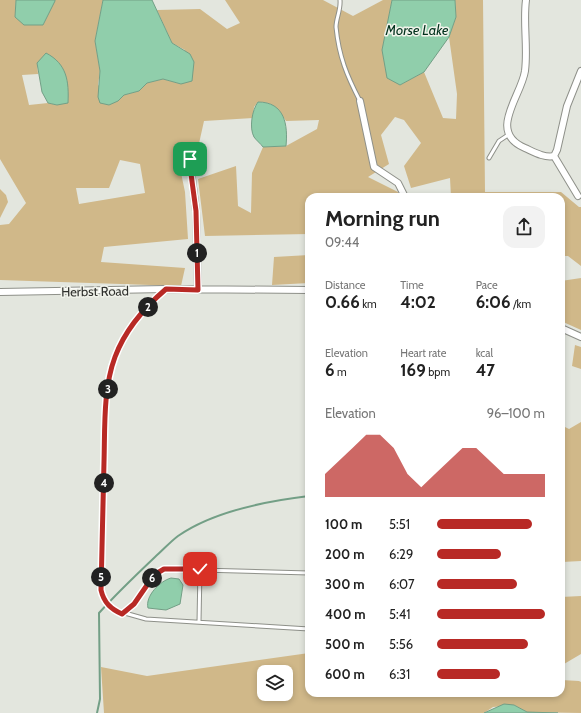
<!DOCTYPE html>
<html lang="en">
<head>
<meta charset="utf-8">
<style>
	body { margin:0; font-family:Cabin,sans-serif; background:#f2f2f2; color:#222; height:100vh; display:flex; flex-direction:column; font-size:15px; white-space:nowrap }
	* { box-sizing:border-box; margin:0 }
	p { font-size:13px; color:#767676 }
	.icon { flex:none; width:22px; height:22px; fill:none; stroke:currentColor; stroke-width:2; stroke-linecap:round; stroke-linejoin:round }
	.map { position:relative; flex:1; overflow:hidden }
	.details { position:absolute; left:305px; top:193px; width:260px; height:504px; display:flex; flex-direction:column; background:#fff; border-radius:12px; box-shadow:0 2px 6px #0003 }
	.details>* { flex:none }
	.tools { position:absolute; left:257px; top:665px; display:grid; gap:8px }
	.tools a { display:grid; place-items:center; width:36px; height:36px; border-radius:8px; background:#fff; box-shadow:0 2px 6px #0003; font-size:20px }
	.pin { position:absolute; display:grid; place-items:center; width:34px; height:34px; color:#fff; margin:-17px; border-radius:8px; box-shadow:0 2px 6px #0006 }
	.km { position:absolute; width:20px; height:20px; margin:-10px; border-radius:50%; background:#222; color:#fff; font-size:11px; line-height:20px; text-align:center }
	.round { display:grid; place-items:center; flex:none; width:42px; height:42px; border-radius:12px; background:#f2f2f2 }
	.overview { display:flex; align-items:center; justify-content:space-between; height:68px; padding:0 20px }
	h1 { font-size:22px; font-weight:700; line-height:30px }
	.metrics { display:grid; grid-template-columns:repeat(3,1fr); gap:6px; height:68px; padding:4px 20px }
	.metrics div { display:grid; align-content:center }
	.metrics b { font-size:17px; font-weight:700 }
	.metrics small { font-size:11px; font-weight:400 }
	.metrics p { font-size:11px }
	.chart { height:112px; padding:8px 20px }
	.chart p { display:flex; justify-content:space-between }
	.chart svg { width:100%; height:72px; margin-top:4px; fill:#b82925; opacity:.7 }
	ul { padding:0 20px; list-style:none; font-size:13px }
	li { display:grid; grid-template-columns:64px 48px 1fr; align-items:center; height:30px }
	li i { height:10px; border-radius:5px; background:#b82925 }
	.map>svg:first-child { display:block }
	.green { fill:#d0b889; fill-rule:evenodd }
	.water { fill:#90ceab; stroke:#739f86 }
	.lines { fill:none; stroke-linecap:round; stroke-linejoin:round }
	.stream { stroke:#739f86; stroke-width:2 }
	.lane-casing { stroke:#8e9089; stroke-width:5 }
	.street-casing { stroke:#8e9089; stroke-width:8 }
	.lane { stroke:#fff; stroke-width:3 }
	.street { stroke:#fff; stroke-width:6 }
	.route-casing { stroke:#fff; stroke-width:8 }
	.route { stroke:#b82925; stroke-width:5 }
	.labels { text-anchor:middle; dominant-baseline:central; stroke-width:3; stroke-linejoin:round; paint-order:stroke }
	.street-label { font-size:13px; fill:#30312e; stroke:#f1f3eb }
	.water-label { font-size:14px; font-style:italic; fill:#00321d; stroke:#f1f3eb }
</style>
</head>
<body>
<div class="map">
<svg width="581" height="713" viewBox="0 0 581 713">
	<rect width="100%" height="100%" fill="#e3e6de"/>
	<path class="green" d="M0 0H16L15 17 43 25 55 0H103L95 41 100 71 98 85 118 101 124 95 139 91 147 83 163 79 181 84 185 50 172 43 157 10 200 9 227 29 240 23 225 0H323L353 16 383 0H392L383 50 400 85 424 72 443 118 456 119 457 94 449 37 456 17 455 0H483L485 192H561L579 207H581V266L568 256H561V197H451L450 178 411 188 404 166 421 143 404 120 395 117 381 135 389 164 368 177 398 192 399 197H309V234L205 236 198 179 236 166 238 206 251 213 252 173 263 147 286 146 317 129 319 120 286 121C278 109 274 102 258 102L254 107 253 118 204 121 198 148 175 144 185 192 188 239 104 247 101 262 185 268 181 286 0 280V225L9 224 26 203 0 159ZM37 63 57 105 48 103 29 105 22 75 38 74ZM120 160 140 164 145 193 79 204 76 188H109Z
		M0 189 6 195 8 202 0 218Z
		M309 255V283L272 285 274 257Z
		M581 278V330L561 321V281Z
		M575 345 581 347V369L572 366Z
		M581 422V561L562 562 561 566V425L569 429Z
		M581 596V654L564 664H561V641L565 636 561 627V597Z
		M309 653V693H561V680L579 681 581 682V713L527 712 514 705 493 707 484 713H104L101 667 147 676ZM264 672H286V694H264Z"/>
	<path class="water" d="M16 0H55V1L43 25H24L15 17Z
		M103 0H152L172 43 190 54 194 62 192 81 181 84 163 79 147 83 139 91 124 95 118 101 109 105 100 103 98 97 100 71 95 41Z
		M392 0H455L456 17 449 37 424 72 400 85 387 78 382 50Z
		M46 53C67 64 69 81 68 103L57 105 48 103 42 92 37 63Z
		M258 102C285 102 288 125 286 146L263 147C261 144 256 140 254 137 249 128 252 110 258 102Z
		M171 578 179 579 183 585 180 604 166 610 148 608C145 596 160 581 171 578Z
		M504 704 514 705 527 712 558 713H484Z"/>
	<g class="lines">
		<path class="stream" d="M97 713 100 699 99 613C117 593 136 575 155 557 163 550 170 542 178 536 214 511 267 501 309 496"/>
		<defs>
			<path id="lane" d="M340 0C341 10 336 18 336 27 339 57 347 76 360 101
				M489 158 499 141 508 135
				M164 291C144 308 126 330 116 356 103 388 105 428 104 462 103 504 102 547 101 590L102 597 109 606 114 610 146 619 309 629
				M123 614 134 604 154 575 164 569 309 573
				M199 622 200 569"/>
			<path id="street" d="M526 0C523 23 528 47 525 71 521 97 487 132 525 148 534 152 544 158 554 156L557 150 567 106 581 71
				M360 101 374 167 398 183 405 197
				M192 149 190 162 196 211 198 290
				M554 156 578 196
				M0 292 166 289 309 290
				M561 328 581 337"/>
		</defs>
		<use href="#lane" class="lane-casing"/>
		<use href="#street" class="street-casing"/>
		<use href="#lane" class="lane"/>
		<use href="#street" class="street"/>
	</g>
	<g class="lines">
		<defs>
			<path id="route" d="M190 159 191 174 196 211 198 290 166 289C145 307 125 330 115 357 103 389 105 428 104 462 103 505 102 547 101 590 104 603 111 609 122 614L134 604 154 575 164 569H200"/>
		</defs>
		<use href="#route" class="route-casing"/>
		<use href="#route" class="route"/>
	</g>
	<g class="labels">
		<g class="street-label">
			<text transform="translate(95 291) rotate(-1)">Herbst Road</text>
		</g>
		<g class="water-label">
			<text x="417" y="30">Morse Lake</text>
		</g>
	</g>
</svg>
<div class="tools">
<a><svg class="icon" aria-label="layers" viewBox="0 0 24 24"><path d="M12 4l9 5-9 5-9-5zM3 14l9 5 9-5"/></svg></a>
</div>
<div class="pin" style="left:190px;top:159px;background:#1e9e55"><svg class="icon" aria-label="arrive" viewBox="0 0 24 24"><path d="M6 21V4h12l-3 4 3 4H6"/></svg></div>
<div class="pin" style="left:200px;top:569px;background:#d93025"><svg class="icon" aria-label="check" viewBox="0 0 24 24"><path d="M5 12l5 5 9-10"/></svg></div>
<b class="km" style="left:197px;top:253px">1</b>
<b class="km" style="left:148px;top:307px">2</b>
<b class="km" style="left:108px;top:389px">3</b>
<b class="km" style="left:104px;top:483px">4</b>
<b class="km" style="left:101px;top:577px">5</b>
<b class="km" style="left:152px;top:578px">6</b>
<section class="details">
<div class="overview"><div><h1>Morning run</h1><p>09:44</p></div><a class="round"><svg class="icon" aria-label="share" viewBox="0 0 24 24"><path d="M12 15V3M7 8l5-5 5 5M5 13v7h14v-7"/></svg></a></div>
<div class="metrics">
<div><p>Distance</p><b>0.66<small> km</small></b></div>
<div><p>Time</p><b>4:02</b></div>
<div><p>Pace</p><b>6:06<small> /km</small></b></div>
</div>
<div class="metrics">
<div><p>Elevation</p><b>6<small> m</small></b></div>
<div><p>Heart rate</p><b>169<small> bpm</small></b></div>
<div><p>kcal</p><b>47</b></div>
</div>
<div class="chart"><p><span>Elevation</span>96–100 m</p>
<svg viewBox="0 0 160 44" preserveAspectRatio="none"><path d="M0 44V30L10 22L20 14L30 6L40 6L50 14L60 30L70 38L80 30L90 22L100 14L110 14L120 22L130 30L140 30L150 30L160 30V44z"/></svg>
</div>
<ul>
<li><b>100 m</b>5:51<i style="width:88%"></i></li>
<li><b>200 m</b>6:29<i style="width:59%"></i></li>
<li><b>300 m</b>6:07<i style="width:74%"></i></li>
<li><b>400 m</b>5:41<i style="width:100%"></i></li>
<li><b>500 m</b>5:56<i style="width:84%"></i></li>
<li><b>600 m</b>6:31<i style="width:58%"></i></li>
</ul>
</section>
</div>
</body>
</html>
